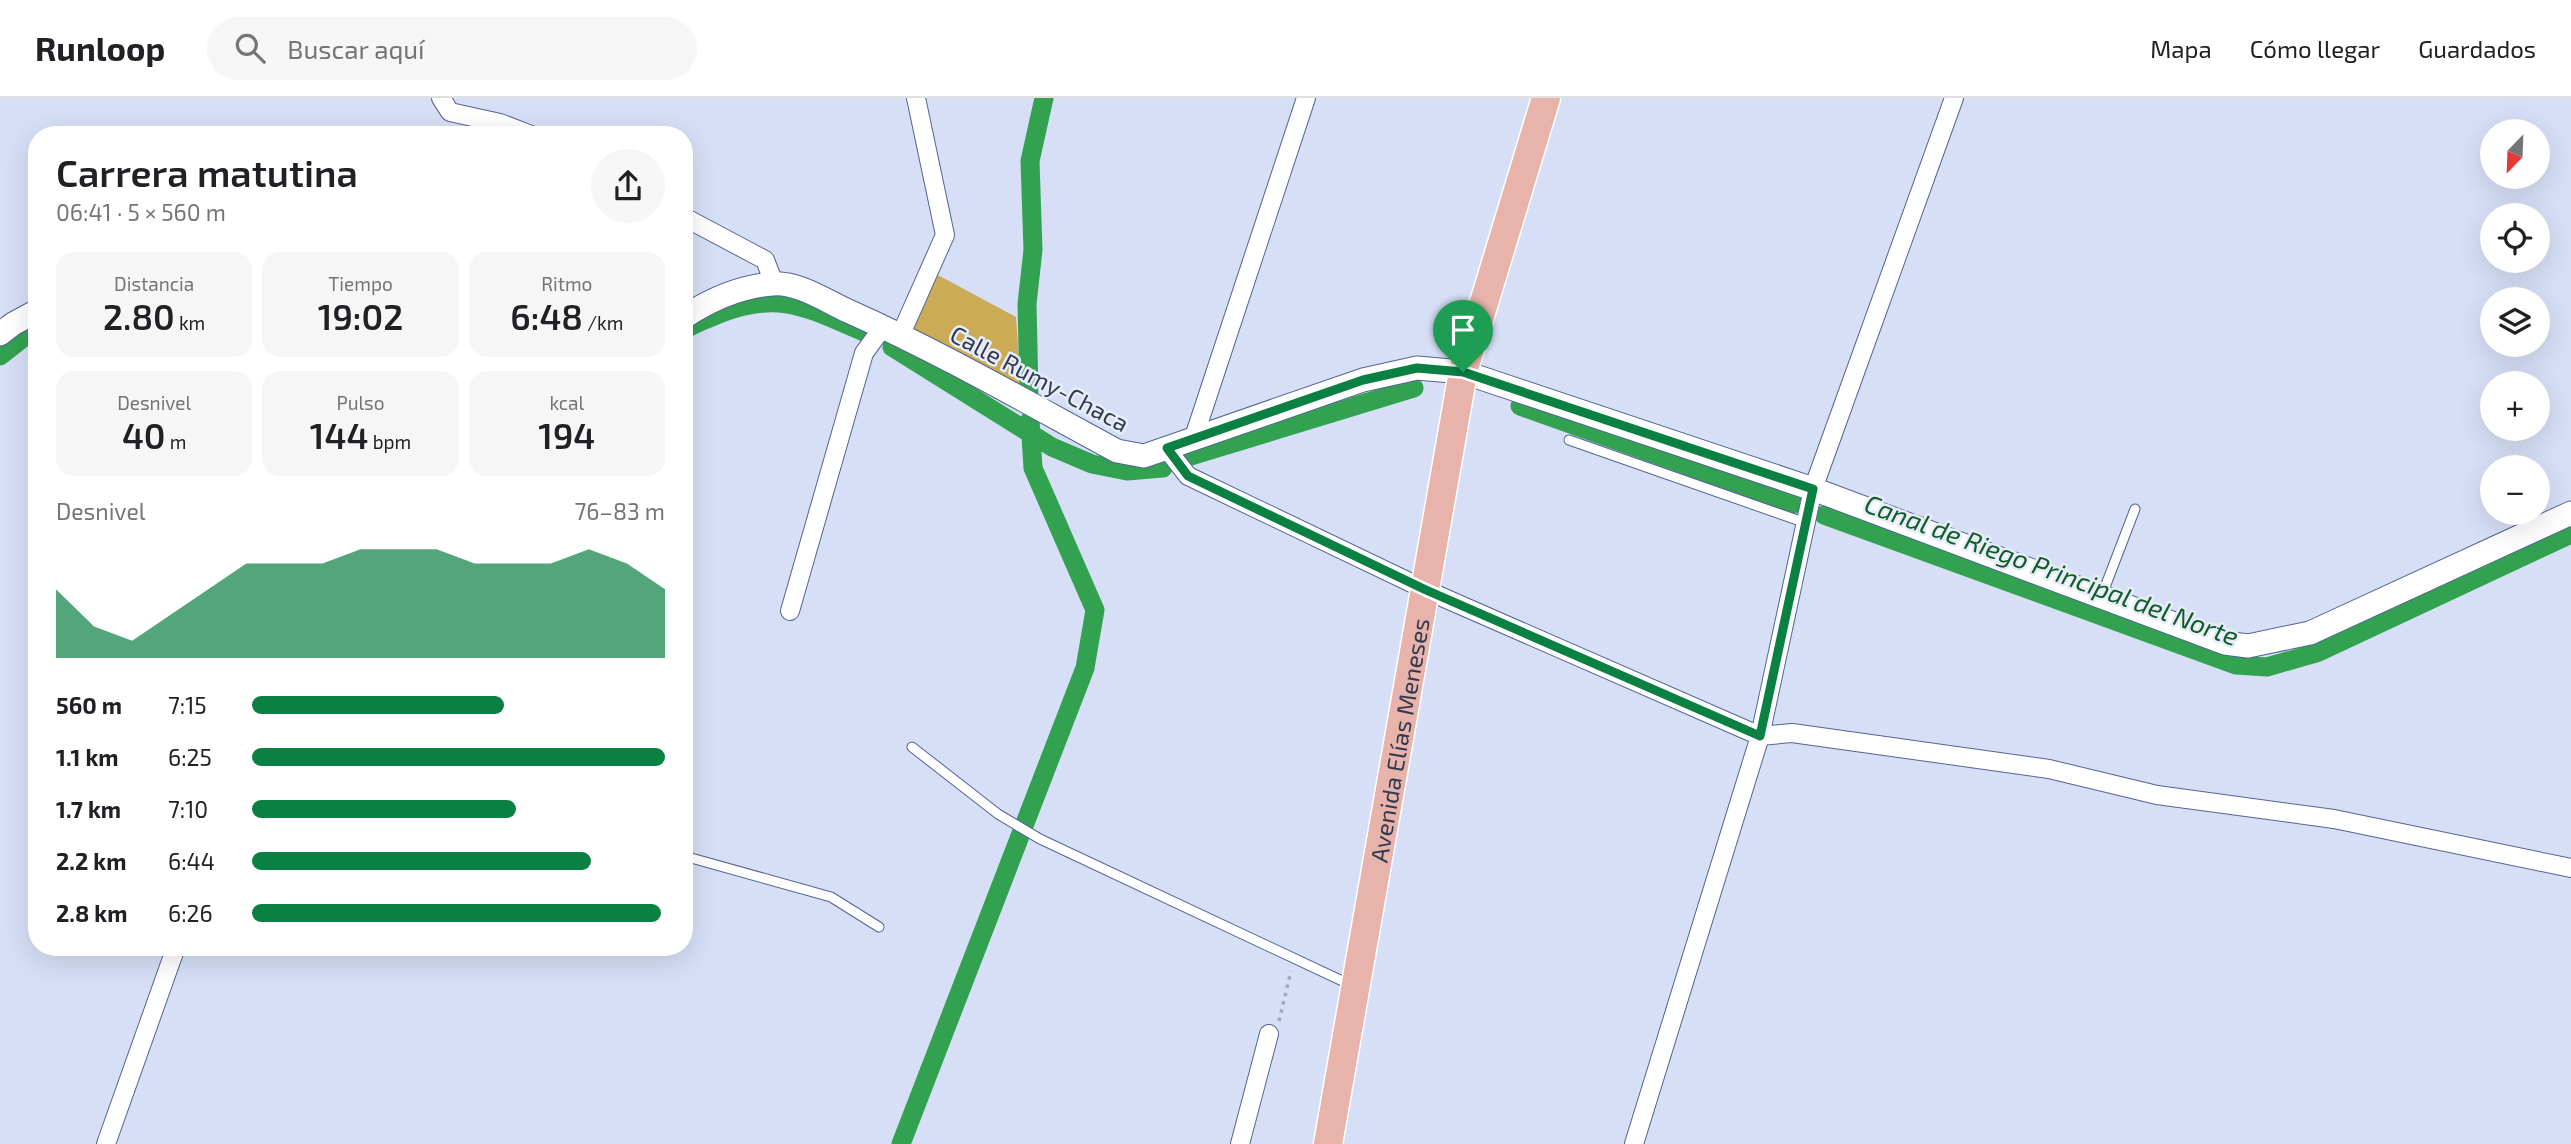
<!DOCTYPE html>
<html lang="es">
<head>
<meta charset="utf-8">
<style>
	body { margin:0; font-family:"Exo 2",sans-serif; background:#f6f6f6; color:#202124; height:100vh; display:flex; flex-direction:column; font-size:26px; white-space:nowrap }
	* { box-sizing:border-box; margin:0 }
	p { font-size:23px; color:#757577 }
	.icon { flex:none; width:38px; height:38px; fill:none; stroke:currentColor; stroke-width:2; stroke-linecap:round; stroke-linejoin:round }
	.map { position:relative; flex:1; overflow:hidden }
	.drawer { position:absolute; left:28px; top:28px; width:665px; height:830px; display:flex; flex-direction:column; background:#fff; border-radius:28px; box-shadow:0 7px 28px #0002 }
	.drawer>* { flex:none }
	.needle { width:46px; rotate:203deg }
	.buttons { position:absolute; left:2480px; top:21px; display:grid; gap:14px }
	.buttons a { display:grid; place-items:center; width:70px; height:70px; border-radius:50%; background:#fff; box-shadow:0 7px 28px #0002; font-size:35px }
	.pin { position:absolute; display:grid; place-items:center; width:60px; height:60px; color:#fff; margin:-72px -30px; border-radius:50% 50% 50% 0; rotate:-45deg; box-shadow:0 0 7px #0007 }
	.pin .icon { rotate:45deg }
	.round { display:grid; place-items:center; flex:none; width:74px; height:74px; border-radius:37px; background:#f6f6f6 }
	.overview { display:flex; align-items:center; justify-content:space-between; height:119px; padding:0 28px }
	h1 { font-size:38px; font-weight:600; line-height:52px }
	.metrics { display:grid; grid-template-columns:repeat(3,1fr); gap:10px; height:119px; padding:7px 28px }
	.metrics div { display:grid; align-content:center; border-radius:18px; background:#f6f6f6; text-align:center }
	.metrics b { font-size:35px; font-weight:600 }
	.metrics small { font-size:19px; font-weight:400 }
	.metrics p { font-size:19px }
	.chart { height:196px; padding:14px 28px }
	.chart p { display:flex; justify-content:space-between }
	.chart svg { width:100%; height:126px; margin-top:7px; fill:#0b8043; opacity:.7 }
	ul { padding:0 28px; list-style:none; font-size:23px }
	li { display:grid; grid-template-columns:112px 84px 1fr; align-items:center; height:52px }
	li i { height:18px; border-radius:9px; background:#0b8043 }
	header { display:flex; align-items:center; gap:42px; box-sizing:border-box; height:98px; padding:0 35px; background:#fff; border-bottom:2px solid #e0e0e0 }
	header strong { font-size:33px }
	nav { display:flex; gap:38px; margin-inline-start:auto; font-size:24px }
	.search { width:490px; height:63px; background:#f6f6f6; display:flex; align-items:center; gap:18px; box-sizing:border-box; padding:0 24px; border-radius:38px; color:#757577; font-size:26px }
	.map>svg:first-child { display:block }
	.green { fill:#cbab56 }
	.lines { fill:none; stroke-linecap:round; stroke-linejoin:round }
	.canal { stroke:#32a251; stroke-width:19 }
	.service-casing { stroke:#536495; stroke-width:11 }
	.minor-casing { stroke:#536495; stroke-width:20 }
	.tertiary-casing { stroke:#536495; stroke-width:25 }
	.primary-casing { stroke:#fff; stroke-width:31 }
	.path { stroke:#a0a8bf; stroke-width:3.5; stroke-dasharray:3.5 5; stroke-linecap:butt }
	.service { stroke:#fff; stroke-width:9 }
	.minor { stroke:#fff; stroke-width:18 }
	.tertiary { stroke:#fff; stroke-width:23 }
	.primary { stroke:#e8b3ab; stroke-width:28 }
	.route-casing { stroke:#fff; stroke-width:14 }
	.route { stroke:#0b8043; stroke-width:9 }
	.labels { text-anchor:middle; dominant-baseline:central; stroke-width:5; stroke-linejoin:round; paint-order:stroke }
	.street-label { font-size:24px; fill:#323a51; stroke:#e7ecf8 }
	.water-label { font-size:26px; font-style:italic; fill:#0e5d28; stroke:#e7ecf8 }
</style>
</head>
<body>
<header>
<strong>Runloop</strong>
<div class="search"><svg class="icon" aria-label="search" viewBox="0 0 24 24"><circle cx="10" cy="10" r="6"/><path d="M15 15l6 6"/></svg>Buscar aquí</div>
<nav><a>Mapa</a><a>Cómo llegar</a><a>Guardados</a></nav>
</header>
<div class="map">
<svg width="2571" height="1046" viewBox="0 0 2571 1046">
	<rect width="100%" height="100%" fill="#d6dff6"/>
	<path class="green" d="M936 176 1016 219 1021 290 912 232Z"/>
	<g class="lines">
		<path class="canal" d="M684 232C695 225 707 221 719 216 780 192 807 210 864 234
			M892 249 1052 349 1092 366 1127 373 1163 370
			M0 258 37 229
			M1029 294 1027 206 1033 152 1030 63 1044 0
			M1520 308 1794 406
			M1191 358 1414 290
			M1824 417 2236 567 2267 569 2319 554 2571 436
			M901 1046 1085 570 1095 512 1033 370 1030 322"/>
		<defs>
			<path id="service" d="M1569 342 1806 425
				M2102 497 2135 411
				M912 649 998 716 1040 741 1353 888
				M684 758 831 799 879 829"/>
			<path id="minor" d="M441 0 450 14 500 25 531 37
				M684 119 765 162 774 185
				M901 236 945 137 916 0
				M1193 342 1306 0
				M1166 350 1188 378 1426 492 1760 638 1792 635 2049 671 2157 697 2334 721 2571 770
				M790 513 864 255 883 229
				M106 1046 176 849
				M1240 1046 1269 936
				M1634 1046 1760 638 1813 391 1954 0"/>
			<path id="tertiary" d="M684 219C710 202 742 188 773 186 798 184 826 203 848 213 940 254 1028 305 1117 353L1144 358 1363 282 1417 270 1463 274 1813 391 2225 545 2248 548 2310 535 2571 415
				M0 236 13 226 37 213"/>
			<g id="primary">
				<path id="s1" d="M1328 1046 1463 274 1546 0"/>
			</g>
		</defs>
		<use href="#service" class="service-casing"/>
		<use href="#minor" class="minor-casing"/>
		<use href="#tertiary" class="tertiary-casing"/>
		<use href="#primary" class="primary-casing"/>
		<path class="path" d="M1279 923 1291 873"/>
		<use href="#service" class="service"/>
		<use href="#minor" class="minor"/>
		<use href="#tertiary" class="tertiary"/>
		<use href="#primary" class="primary"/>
	</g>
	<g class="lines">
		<defs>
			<path id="route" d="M1417 270 1463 274 1813 391 1760 638 1426 492 1188 378 1167 350 1363 282Z"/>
		</defs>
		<use href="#route" class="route-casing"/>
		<use href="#route" class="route"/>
	</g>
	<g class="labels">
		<g class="street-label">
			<text transform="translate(1040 280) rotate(28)">Calle Rumy-Chaca</text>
			<text stroke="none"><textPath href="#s1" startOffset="410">Avenida Elías Meneses</textPath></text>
		</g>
		<g class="water-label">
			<text transform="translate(2052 471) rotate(20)">Canal de Riego Principal del Norte</text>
		</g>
	</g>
</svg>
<div class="buttons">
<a><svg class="needle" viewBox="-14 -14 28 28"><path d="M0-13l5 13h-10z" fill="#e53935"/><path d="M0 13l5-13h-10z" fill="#757577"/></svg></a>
<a><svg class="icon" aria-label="locate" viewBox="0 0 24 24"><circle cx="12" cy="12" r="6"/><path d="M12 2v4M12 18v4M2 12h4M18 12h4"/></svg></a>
<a><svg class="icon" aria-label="layers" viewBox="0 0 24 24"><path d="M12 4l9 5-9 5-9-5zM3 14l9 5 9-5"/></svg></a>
<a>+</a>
<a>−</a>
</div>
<div class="pin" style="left:1463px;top:274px;background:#1e9e55"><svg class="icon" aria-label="arrive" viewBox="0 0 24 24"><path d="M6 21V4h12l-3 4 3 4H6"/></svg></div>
<section class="drawer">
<div class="overview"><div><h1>Carrera matutina</h1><p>06:41 · 5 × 560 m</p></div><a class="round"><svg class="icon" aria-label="share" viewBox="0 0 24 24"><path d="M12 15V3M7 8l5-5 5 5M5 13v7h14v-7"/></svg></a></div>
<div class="metrics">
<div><p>Distancia</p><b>2.80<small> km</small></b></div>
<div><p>Tiempo</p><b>19:02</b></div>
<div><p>Ritmo</p><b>6:48<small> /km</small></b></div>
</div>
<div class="metrics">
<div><p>Desnivel</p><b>40<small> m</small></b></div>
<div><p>Pulso</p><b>144<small> bpm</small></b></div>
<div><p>kcal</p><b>194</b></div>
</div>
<div class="chart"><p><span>Desnivel</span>76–83 m</p>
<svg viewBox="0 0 160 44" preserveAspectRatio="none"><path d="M0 44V20L10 33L20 38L30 29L40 20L50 11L60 11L70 11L80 6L90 6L100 6L110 11L120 11L130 11L140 6L150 11L160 20V44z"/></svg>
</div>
<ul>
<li><b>560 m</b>7:15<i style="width:61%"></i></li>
<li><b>1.1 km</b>6:25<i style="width:100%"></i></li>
<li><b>1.7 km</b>7:10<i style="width:64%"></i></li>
<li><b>2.2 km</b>6:44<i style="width:82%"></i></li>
<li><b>2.8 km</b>6:26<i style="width:99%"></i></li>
</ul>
</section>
</div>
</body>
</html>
